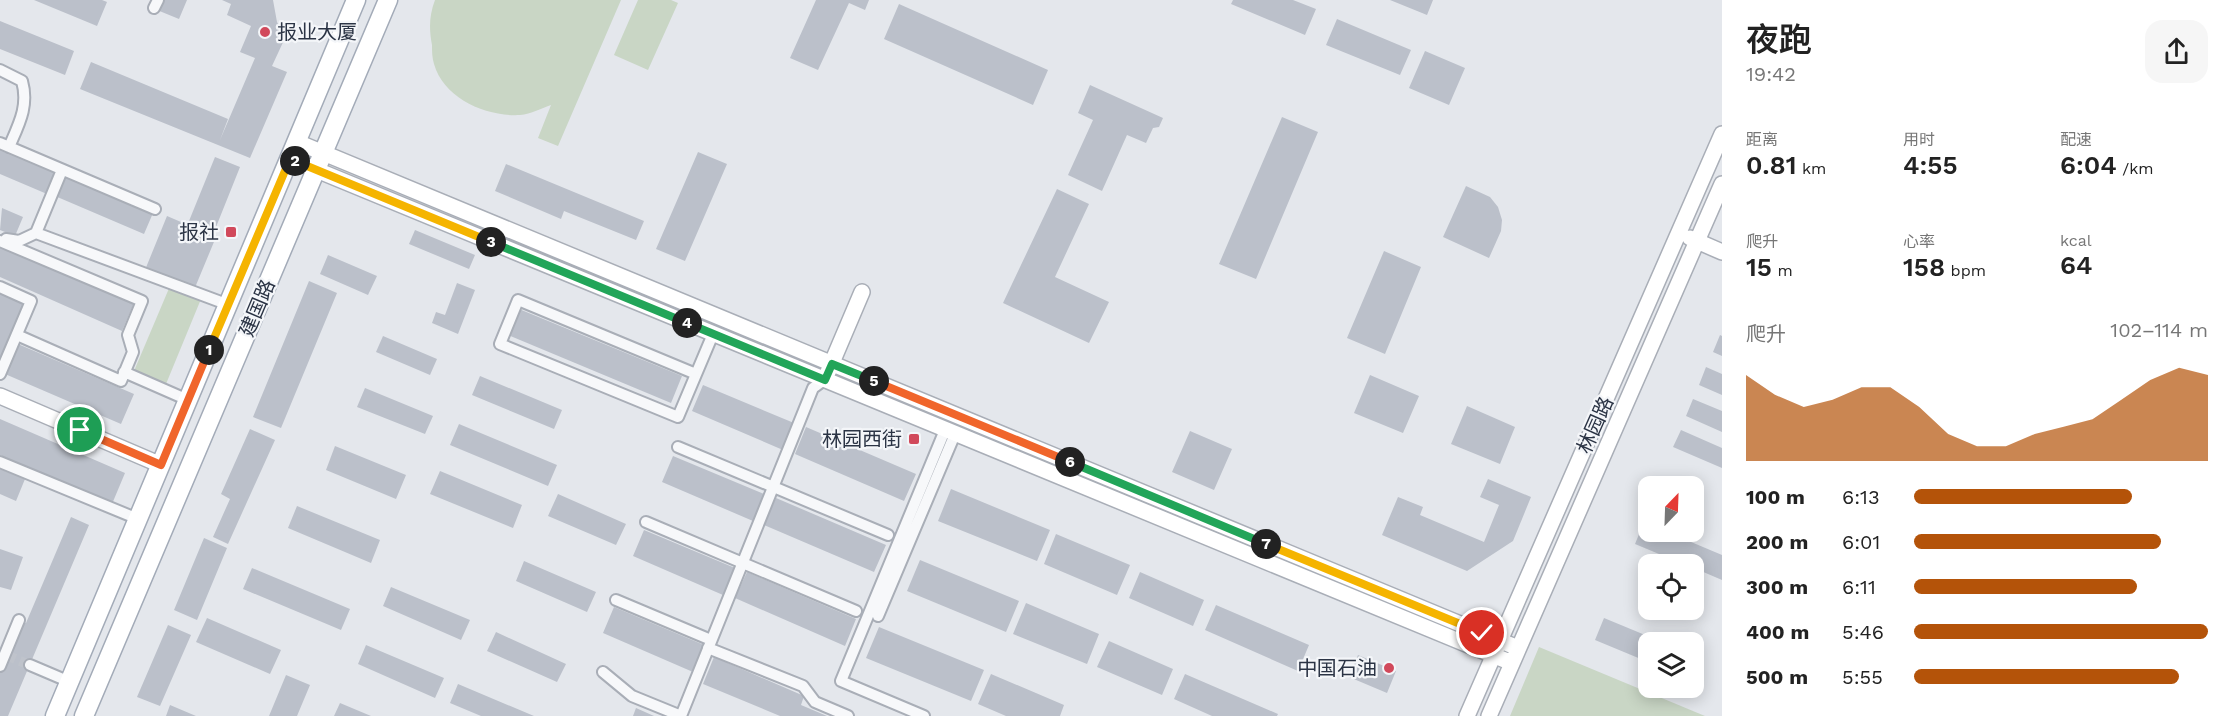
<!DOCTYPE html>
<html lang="zh">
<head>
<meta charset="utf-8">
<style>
	body { margin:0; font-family:"Work Sans","Noto Sans SC",sans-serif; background:#f6f6f6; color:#222; height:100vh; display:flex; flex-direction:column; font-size:22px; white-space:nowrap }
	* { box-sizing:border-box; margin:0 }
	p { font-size:20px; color:#767676 }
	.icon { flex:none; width:33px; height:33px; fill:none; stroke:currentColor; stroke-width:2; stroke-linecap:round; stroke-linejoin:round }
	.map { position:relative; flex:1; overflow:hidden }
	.panel { display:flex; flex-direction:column; background:#fff; width:510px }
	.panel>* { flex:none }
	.needle { width:39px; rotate:23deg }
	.fabs { position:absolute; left:1638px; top:476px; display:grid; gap:12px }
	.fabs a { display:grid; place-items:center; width:66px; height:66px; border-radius:12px; background:#fff; box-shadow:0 3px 15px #0003; font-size:30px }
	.pin { position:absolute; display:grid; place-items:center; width:51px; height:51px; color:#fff; margin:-26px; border:3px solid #fff; border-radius:50%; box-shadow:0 2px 6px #0007 }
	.km { position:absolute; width:30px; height:30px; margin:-15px; border-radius:50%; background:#222; color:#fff; font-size:16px; line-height:30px; text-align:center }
	.round { display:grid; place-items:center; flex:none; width:63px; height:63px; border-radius:18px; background:#f6f6f6 }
	.overview { display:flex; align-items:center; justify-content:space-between; height:102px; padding:0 24px }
	h1 { font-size:33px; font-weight:600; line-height:45px }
	.stats { display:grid; grid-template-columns:repeat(3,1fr); gap:9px; height:102px; padding:6px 24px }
	.stats div { display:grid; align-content:center }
	.stats b { font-size:26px; font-weight:600 }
	.stats small { font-size:16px; font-weight:400 }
	.stats p { font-size:16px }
	.chart { height:168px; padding:12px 24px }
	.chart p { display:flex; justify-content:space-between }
	.chart svg { width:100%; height:108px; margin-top:6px; fill:#b45309; opacity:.7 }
	ul { padding:0 24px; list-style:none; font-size:20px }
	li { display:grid; grid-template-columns:96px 72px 1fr; align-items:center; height:45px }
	li i { height:15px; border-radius:8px; background:#b45309 }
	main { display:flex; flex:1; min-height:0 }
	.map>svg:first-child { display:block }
	.green { fill:#c9d6c5 }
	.building { fill:#bbc0ca }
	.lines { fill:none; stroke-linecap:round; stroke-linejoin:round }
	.street-tunnel { stroke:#bfc3cb; stroke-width:10; stroke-dasharray:10 5; stroke-linecap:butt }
	.street-casing { stroke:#a9aeb7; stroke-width:14 }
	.secondary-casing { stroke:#a9aeb7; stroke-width:18 }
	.primary-casing { stroke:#a3abb8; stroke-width:21 }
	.street { stroke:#f7f8fa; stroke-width:10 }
	.secondary { stroke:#fff; stroke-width:15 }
	.primary { stroke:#fff; stroke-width:18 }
	.split-1-casing { stroke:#fff; stroke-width:12 }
	.split-2-casing { stroke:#fff; stroke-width:12 }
	.split-3-casing { stroke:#fff; stroke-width:12 }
	.split-4-casing { stroke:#fff; stroke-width:12 }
	.split-5-casing { stroke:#fff; stroke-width:12 }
	.split-6-casing { stroke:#fff; stroke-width:12 }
	.split-7-casing { stroke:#fff; stroke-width:12 }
	.split-8-casing { stroke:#fff; stroke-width:12 }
	.split-1 { stroke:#f0652b; stroke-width:8 }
	.split-2 { stroke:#f5b400; stroke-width:8 }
	.split-3 { stroke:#f5b400; stroke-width:8 }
	.split-4 { stroke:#22a559; stroke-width:8 }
	.split-5 { stroke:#22a559; stroke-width:8 }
	.split-6 { stroke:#f0652b; stroke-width:8 }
	.split-7 { stroke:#22a559; stroke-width:8 }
	.split-8 { stroke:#f5b400; stroke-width:8 }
	.poi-dot { fill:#d1495b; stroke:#f4f6f9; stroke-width:2 }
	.labels { text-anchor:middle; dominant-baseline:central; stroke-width:4.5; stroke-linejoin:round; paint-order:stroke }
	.poi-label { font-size:20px; fill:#2b3445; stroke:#f4f6f9; text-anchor:end }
	.street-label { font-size:20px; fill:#2b3445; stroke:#f4f6f9 }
</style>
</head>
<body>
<main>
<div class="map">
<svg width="1722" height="716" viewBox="0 0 1722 716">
	<rect width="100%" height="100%" fill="#e4e7ec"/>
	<path class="green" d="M435 0H621L558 146 538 138 551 105C542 108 531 114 520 115 487 117 444 99 434 64 432 58 432 51 432 45 429 29 429 16 435 0Z
		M638 0H671L678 3 648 70 614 55Z
		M170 286 201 299 166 384 134 371Z
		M1539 647 1705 716H1510Z"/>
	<path class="building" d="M34 0H102L107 2 97 26Z
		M161 0H187L179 19 157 10Z
		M222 0H273L277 22 285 38 272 66 287 72 250 158 80 89 91 62 228 119 220 140 255 58 240 52 251 26 227 15 231 4Z
		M816 0H869L865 10 849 3 818 70 790 58Z
		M1233 0H1293L1316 9 1305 35 1231 4Z
		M1390 0H1433L1427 15Z
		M899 4 1048 70 1033 105 884 39Z
		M1337 19 1411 50 1400 75 1326 45Z
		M0 21 74 51 65 75 0 49Z
		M1425 51 1465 68 1449 105 1409 88Z
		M1090 85 1163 118 1159 127 1153 128 1146 143 1127 135 1102 191 1068 175 1093 120 1078 113Z
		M1282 117 1318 132 1256 279 1219 264Z
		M0 148 56 172 47 194 0 174Z
		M698 152 727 164 685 261 656 249Z
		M215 157 240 167 214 232 189 221Z
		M506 164 644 221 636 240 564 211 561 219 495 191Z
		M64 175 153 213 144 234 55 196Z
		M1466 186 1490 197 1498 207 1502 220 1501 231 1489 258 1443 237Z
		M1057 189 1089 204 1055 277 1109 302 1089 343 1003 303Z
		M2 208 23 217 15 236 0 230Z
		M167 216 216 237 194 290 145 270Z
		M415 230 475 255 469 269 409 244Z
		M0 244 134 303 122 331 0 277Z
		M1384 251 1421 267 1385 354 1347 338Z
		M328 255 377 276 368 295 320 274Z
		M309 281 337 293 281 428 253 417Z
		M457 283 475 290 458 334 432 323 436 312 445 315Z
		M0 290 26 302 0 362Z
		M519 309 682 376 671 403 508 335Z
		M1720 335 1722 336V356L1713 352Z
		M383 336 437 359 430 375 376 352Z
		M18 344 134 394 121 424 5 374Z
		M1706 367 1722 374V395L1699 385Z
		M1370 375 1419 396 1403 433 1354 413Z
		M480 376 562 410 554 429 472 395Z
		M703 385 794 423 783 450 692 411Z
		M365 388 433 416 425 434 357 407Z
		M1693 399 1722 411V432L1686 416Z
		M1467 406 1515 427 1500 464 1451 444Z
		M0 419 125 473 112 504 0 455Z
		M459 424 557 465 548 486 450 445Z
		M806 427 916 474 904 501 795 454Z
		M250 429 275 440 228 544 213 537 230 499 221 494Z
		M1681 430 1722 448V468L1673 447Z
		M1190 431 1232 449 1214 490 1172 472Z
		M335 446 406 475 396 499 326 470Z
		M673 456 764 494 753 521 662 482Z
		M0 469 25 479 16 501 0 494Z
		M440 471 522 505 513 528 430 494Z
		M1488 479 1531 497 1513 541 1467 571 1382 535 1398 497 1423 507 1420 515 1484 542 1499 505 1480 497Z
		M951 489 1050 530 1037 561 938 521Z
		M558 494 626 524 616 545 548 516Z
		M776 498 886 545 874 572 764 525Z
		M297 506 380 540 371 563 288 528Z
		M71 517 89 525 8 716H0V669L21 621 26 623Z
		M1644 522 1648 524V531H1665L1722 555V580L1694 568V564H1683L1635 544Z
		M644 530 735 568 723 595 633 556Z
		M1056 534 1130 565 1117 595 1044 564Z
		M204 538 227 548 197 620 174 610Z
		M0 549 23 557 11 590 0 587Z
		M920 560 1019 601 1006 632 907 591Z
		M524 561 596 592 587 612 516 581Z
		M252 568 350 609 341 630 243 589Z
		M747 572 856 619 845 646 735 598Z
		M1140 572 1204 600 1193 626 1129 598Z
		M391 587 470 620 461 640 383 606Z
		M1026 603 1099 634 1087 664 1013 634Z
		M1216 605 1309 645 1298 671 1205 630Z
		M614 607 704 645 693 672 603 633Z
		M207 618 281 650 270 674 196 642Z
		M1604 618 1662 642H1648V662L1595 640Z
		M168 625 191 635 160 706 137 697Z
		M879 627 984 670 971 701 866 658Z
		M496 632 566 664 557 682 487 651Z
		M1109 641 1173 669 1162 695 1097 667Z
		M366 645 444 678 435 698 358 664Z
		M1358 655 1396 671 1387 693 1349 677Z
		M1694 655 1701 658 1694 675Z
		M714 657 804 696 801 705 827 716H780L703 684Z
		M991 674 1064 705 1060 716H1006L978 704Z
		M1185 674 1278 714 1277 716H1212L1174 699Z
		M286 675 310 685 297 716H269Z
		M458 684 534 716H481L450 703Z
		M340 703 371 716H334Z
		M170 705 196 716H166Z
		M636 708 654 716H633Z"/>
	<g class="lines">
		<path class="street-tunnel" d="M6 655 30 665"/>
		<defs>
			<path id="street" d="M154 8 158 0
				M0 70 22 81C29 106 19 124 9 147
				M0 143 155 209
				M36 233 62 170
				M6 239 19 241 36 233 229 305
				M0 241 142 301 128 335 133 352 121 381 17 335
				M0 287 31 301 0 374
				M124 372 188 400
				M696 374 518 300 500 344 678 417 713 334
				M678 447 888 535
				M0 462 138 519
				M646 522 856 611
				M616 600 711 640
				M878 616 955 434
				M708 648 803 686 815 702 848 716
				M30 665 70 682
				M0 666 19 620
				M603 672 632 696 681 716
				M681 716 813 388 824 380
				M924 716 841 681 945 430"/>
			<path id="secondary" d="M297 142 1518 648
				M290 159 1512 663
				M1690 238 1722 252
				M828 372 862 292
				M0 396 161 465
				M1467 716 1722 134
				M1489 716 1722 184"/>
			<path id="primary" d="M55 716 356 0
				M84 716 388 0"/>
		</defs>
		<use href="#street" class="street-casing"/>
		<use href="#secondary" class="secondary-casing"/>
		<use href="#primary" class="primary-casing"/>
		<use href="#street" class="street"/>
		<use href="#secondary" class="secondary"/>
		<use href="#primary" class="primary"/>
	</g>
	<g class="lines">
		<defs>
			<path id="split-1" d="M80 430 161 465 209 350"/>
			<path id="split-2" d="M209 350 290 159 295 161"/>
			<path id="split-3" d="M295 161 491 242"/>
			<path id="split-4" d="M491 242 687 323"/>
			<path id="split-5" d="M687 323 825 380 832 364 874 381"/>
			<path id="split-6" d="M874 381 1070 462"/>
			<path id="split-7" d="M1070 462 1266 544"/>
			<path id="split-8" d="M1266 544 1482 633"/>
		</defs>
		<use href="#split-1" class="split-1-casing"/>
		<use href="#split-2" class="split-2-casing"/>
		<use href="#split-3" class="split-3-casing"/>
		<use href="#split-4" class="split-4-casing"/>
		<use href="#split-5" class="split-5-casing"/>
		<use href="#split-6" class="split-6-casing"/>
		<use href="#split-7" class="split-7-casing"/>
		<use href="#split-8" class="split-8-casing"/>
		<use href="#split-1" class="split-1"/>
		<use href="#split-2" class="split-2"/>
		<use href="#split-3" class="split-3"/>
		<use href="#split-4" class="split-4"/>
		<use href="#split-5" class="split-5"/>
		<use href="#split-6" class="split-6"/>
		<use href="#split-7" class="split-7"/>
		<use href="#split-8" class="split-8"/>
	</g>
	<g class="poi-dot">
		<circle cx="265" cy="32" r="6"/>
		<rect x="225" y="226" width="12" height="12" rx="3"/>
		<rect x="908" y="433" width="12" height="12" rx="3"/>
		<circle cx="1389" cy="668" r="6"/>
	</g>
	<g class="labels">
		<g class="poi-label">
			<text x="277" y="32" text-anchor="start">报业大厦</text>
			<text x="219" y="232">报社</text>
			<text x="902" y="439">林园西街</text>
			<text x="1377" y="668">中国石油</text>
		</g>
		<g class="street-label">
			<text transform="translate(257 308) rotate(-67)">建国路</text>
			<text transform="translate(1595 425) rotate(-66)">林园路</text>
		</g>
	</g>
</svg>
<div class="fabs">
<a><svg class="needle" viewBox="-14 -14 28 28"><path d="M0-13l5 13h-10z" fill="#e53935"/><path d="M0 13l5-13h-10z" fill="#767676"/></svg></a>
<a><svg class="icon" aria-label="locate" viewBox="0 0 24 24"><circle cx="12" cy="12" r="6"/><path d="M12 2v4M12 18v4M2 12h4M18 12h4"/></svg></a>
<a><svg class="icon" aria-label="layers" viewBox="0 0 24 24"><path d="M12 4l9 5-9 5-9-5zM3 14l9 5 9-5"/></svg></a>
</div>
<div class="pin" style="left:80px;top:430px;background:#1e9e55"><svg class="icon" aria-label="arrive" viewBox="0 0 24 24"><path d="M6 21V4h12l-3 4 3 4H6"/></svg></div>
<div class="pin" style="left:1482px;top:633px;background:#d93025"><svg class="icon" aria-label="check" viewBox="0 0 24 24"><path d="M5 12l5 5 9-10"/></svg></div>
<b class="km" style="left:209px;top:350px">1</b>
<b class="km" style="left:295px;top:161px">2</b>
<b class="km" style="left:491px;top:242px">3</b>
<b class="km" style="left:687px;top:323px">4</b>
<b class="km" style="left:874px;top:381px">5</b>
<b class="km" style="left:1070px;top:462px">6</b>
<b class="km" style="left:1266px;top:544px">7</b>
</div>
<section class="panel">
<div class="overview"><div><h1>夜跑</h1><p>19:42</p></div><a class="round"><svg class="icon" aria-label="share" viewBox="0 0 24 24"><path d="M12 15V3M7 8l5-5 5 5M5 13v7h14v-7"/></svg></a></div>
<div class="stats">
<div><p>距离</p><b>0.81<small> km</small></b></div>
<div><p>用时</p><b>4:55</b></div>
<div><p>配速</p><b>6:04<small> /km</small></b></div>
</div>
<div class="stats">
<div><p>爬升</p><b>15<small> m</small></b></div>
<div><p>心率</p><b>158<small> bpm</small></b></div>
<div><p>kcal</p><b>64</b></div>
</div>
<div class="chart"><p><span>爬升</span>102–114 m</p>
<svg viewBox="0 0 160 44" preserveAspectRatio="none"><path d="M0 44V9L10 17L20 22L30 19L40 14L50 14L60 22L70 33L80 38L90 38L100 33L110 30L120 27L130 19L140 11L150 6L160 9V44z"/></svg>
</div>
<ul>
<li><b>100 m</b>6:13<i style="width:74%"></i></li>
<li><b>200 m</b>6:01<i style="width:84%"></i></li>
<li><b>300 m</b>6:11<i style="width:76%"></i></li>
<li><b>400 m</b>5:46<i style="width:100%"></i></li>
<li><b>500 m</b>5:55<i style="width:90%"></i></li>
</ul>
</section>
</main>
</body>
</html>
